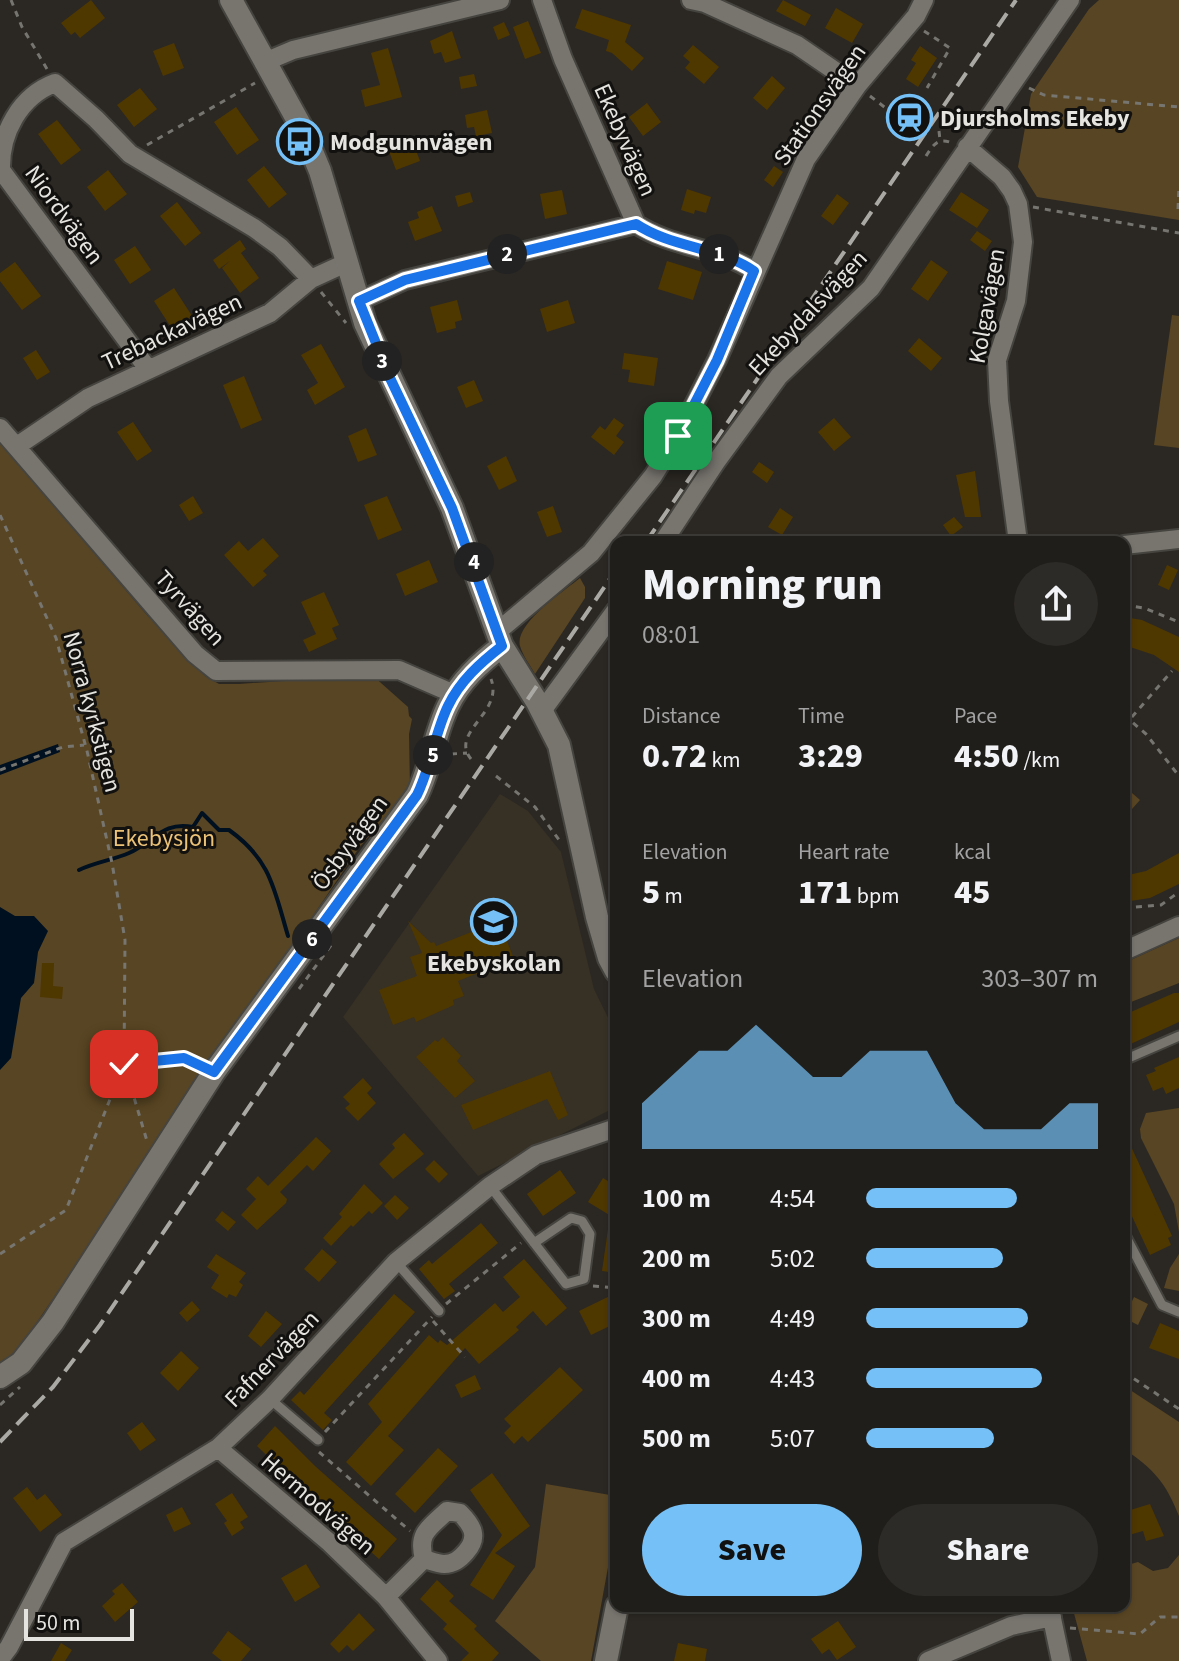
<!DOCTYPE html>
<html lang="en">
<head>
<meta charset="utf-8">
<style>
	body { margin:0; font-family:"Source Sans 3",sans-serif; background:#2d2b27; color:#f1f3f6; height:100vh; display:flex; flex-direction:column; font-size:30px; white-space:nowrap }
	* { box-sizing:border-box; margin:0 }
	p { font-size:26px; color:#a2a2a2 }
	.icon { flex:none; width:44px; height:44px; fill:none; stroke:currentColor; stroke-width:2; stroke-linecap:round; stroke-linejoin:round }
	.map { position:relative; flex:1; overflow:hidden }
	.drawer { position:absolute; left:610px; top:536px; width:520px; height:1076px; display:flex; flex-direction:column; background:#201e1a; border-radius:16px; box-shadow:0 2px 6px #0004,0 0 0 2px #3d3c39 }
	.drawer>* { flex:none }
	.scale { position:absolute; left:24px; bottom:20px; width:110px; box-sizing:border-box; padding-left:8px; border:4px solid #e6e4e0; border-top:0; font-size:22px; line-height:28px; white-space:nowrap; color:#e6e4e0; -webkit-text-stroke:6px #12110f; paint-order:stroke }
	.pin { position:absolute; display:grid; place-items:center; width:68px; height:68px; color:#fff; margin:-34px; border-radius:16px; box-shadow:0 4px 12px #0006 }
	.km { position:absolute; width:40px; height:40px; margin:-20px; border-radius:50%; background:#222; color:#fff; font-size:22px; line-height:40px; text-align:center }
	.round { display:grid; place-items:center; flex:none; width:84px; height:84px; border-radius:42px; background:#2d2b27 }
	.headline { display:flex; align-items:center; justify-content:space-between; height:136px; padding:0 32px }
	h1 { font-size:44px; font-weight:800; line-height:60px }
	.stats { display:grid; grid-template-columns:repeat(3,1fr); gap:12px; height:136px; padding:8px 32px }
	.stats div { display:grid; align-content:center }
	.stats b { font-size:34px; font-weight:800 }
	.stats small { font-size:22px; font-weight:400 }
	.stats p { font-size:22px }
	.chart { height:224px; padding:16px 32px }
	.chart p { display:flex; justify-content:space-between }
	.chart svg { width:100%; height:144px; margin-top:8px; fill:#75c0f6; opacity:.7 }
	.primary-button { display:flex; gap:16px; margin-top:auto; padding:16px 32px }
	.primary-button a { flex:1; height:92px; border-radius:48px; background:#75c0f6; color:#111; font-size:32px; font-weight:800; line-height:92px; text-align:center }
	.primary-button a+a { background:#2d2b27; color:#f1f3f6 }
	ul { padding:0 32px; list-style:none; font-size:26px }
	li { display:grid; grid-template-columns:128px 96px 1fr; align-items:center; height:60px }
	li i { height:20px; border-radius:10px; background:#75c0f6 }
	.map>svg:first-child { display:block }
	.built { fill:#363025 }
	.green { fill:#584523 }
	.water { fill:#001020 }
	.lines { fill:none; stroke-linecap:round; stroke-linejoin:round }
	.stream { stroke:#001020; stroke-width:4 }
	.building { fill:#4f3700 }
	.service-casing { stroke:#46443f; stroke-width:13 }
	.minor-casing { stroke:#46443f; stroke-width:22 }
	.tertiary-casing { stroke:#46443f; stroke-width:26 }
	.path { stroke:#777570; stroke-width:3; stroke-dasharray:6 6; stroke-linecap:butt }
	.service { stroke:#78756f; stroke-width:9 }
	.minor { stroke:#78756f; stroke-width:18 }
	.tertiary { stroke:#78756f; stroke-width:22 }
	.rail { stroke:#aba9a4; stroke-width:4; stroke-dasharray:16 8; stroke-linecap:butt }
	.route-casing { stroke:#fff; stroke-width:16 }
	.route { stroke:#1a73e8; stroke-width:10 }
	.labels { text-anchor:middle; dominant-baseline:central; stroke-width:6; stroke-linejoin:round; paint-order:stroke }
	.street-label { font-size:24px; fill:#e6e4e0; stroke:#12110f }
	.poi-label { font-size:24px; font-weight:bold; fill:#e6e4e0; stroke:#12110f; text-anchor:start }
	.park-label { font-size:24px; fill:#ecc277; stroke:#12110f }
</style>
</head>
<body>
<div class="map">
<svg width="1179" height="1661" viewBox="0 0 1179 1661">
	<rect width="100%" height="100%" fill="#2b2823"/>
	<path class="built" d="M500 794 528 811 561 852 594 989 616 1034V1107L478 1176 343 1017Z"/>
	<path class="green" d="M1099 0H1179V220L1037 197 1018 167 1031 94 1089 9Z
		M1172 315 1179 316V448L1154 445Z
		M0 443 146 614 205 676 219 684H239L372 675 408 707 409 716 412 719 409 734 410 788 359 848 14 1356 0 1366Z
		M580 578 585 587V598L535 674C530 665 523 656 520 646 514 624 564 591 580 578Z
		M1124 786 1140 800 1124 818Z
		M1179 938V983L1126 1004 1124 963Z
		M1179 1108V1232L1174 1204 1141 1138 1140 1129 1146 1113Z
		M1179 1254V1291L1164 1288 1170 1268Z
		M1134 1297 1148 1304 1138 1325 1124 1318Z
		M1124 1386 1179 1422V1516C1166 1483 1154 1469 1124 1449Z
		M546 1484 616 1496V1523L591 1661H541L495 1621 535 1567Z
		M1179 1555V1661H1087L1072 1606H1124V1566L1138 1562 1153 1571 1168 1568Z"/>
	<path class="water" d="M58 744 60 752 0 775V765Z
		M0 907 15 916H34L48 931 38 952 34 983 21 998 11 1058 0 1070Z"/>
	<g class="lines">
		<path class="stream" d="M79 870C96 862 113 860 129 853 155 841 163 821 193 827L202 813 219 830H229C271 860 274 889 288 936"/>
	</g>
	<path class="building" d="M91 0 105 18 80 38 75 32 71 35 61 23Z
		M783 0 811 15 805 26 776 11Z
		M836 8 863 24 852 43 825 28Z
		M582 9 631 25 625 42 644 58 632 71 612 53 606 51 609 40 575 28Z
		M528 21 541 53 525 59 513 27Z
		M504 22 510 35 498 40 493 27Z
		M452 31 461 58 445 63 441 52 434 54 430 41Z
		M174 43 184 68 163 76 153 51Z
		M693 45 719 67 704 84 685 68 690 62 683 56Z
		M920 46 937 58 918 87 906 79 916 63 911 60Z
		M388 48 402 97 365 107 361 90 380 85 371 53Z
		M474 74 477 86 461 89 459 77Z
		M772 76 785 88 767 110 753 98Z
		M140 88 157 109 134 127 117 105Z
		M647 103 661 122 643 136 629 117Z
		M236 107 259 140 237 155 214 122Z
		M487 110 492 133 476 136 474 127 467 128 465 115Z
		M57 120 81 150 61 165 38 134Z
		M411 137 420 161 396 170 387 146Z
		M264 166 287 194 269 208 247 180Z
		M774 166 783 172 773 187 764 180Z
		M108 170 127 194 105 211 87 187Z
		M687 189 711 197 706 213 695 210 694 214 681 210Z
		M562 190 567 214 545 219 540 194Z
		M470 192 473 202 458 207 455 196Z
		M961 192 989 210 977 228 949 210Z
		M837 194 849 203 833 225 821 216Z
		M177 202 201 233 185 246 160 216Z
		M432 206 442 231 415 241 408 222 419 218 417 212Z
		M977 231 992 241 985 251 970 240Z
		M240 240 246 249 241 253 259 278 240 293 222 268 230 261 219 269 213 260Z
		M135 246 151 270 130 284 114 260Z
		M931 260 948 272 928 301 911 289Z
		M667 261 702 272 693 300 658 289Z
		M15 262 41 296 22 310 0 281V273Z
		M174 288 194 319 174 332 154 301Z
		M457 300 462 320 455 322 456 328 437 333 430 307Z
		M568 300 575 323 547 332 540 309Z
		M919 338 942 358 931 371 908 351Z
		M321 344 345 387 315 405 307 390 318 383 301 355Z
		M36 350 50 372 37 380 23 358Z
		M624 353 658 358 654 386 628 382 630 370 622 369Z
		M244 376 262 420 241 429 223 385Z
		M474 380 483 401 466 408 457 387Z
		M614 418 624 425 616 436 624 442 614 455 591 437 600 426 605 430Z
		M834 418 851 437 834 451 818 432Z
		M133 422 152 451 137 461 117 432Z
		M366 428 377 455 358 462 348 436Z
		M506 456 517 481 499 490 487 466Z
		M759 462 774 472 767 483 752 472Z
		M975 471 981 517H965L956 475Z
		M193 496 203 513 189 521 179 505Z
		M387 496 402 530 378 540 364 505Z
		M553 506 562 532 547 537 537 512Z
		M780 508 793 517 782 535 768 527Z
		M954 517 963 527 951 536 943 525Z
		M263 538 279 556 263 571 267 575 253 587 224 555 239 541 248 551Z
		M429 560 438 582 405 596 396 574Z
		M1167 565 1178 570 1169 590 1158 585Z
		M324 592 339 625 332 628 337 639 309 652 303 640 316 634 301 602Z
		M1124 617 1142 620 1179 637V672L1154 655 1124 645Z
		M1179 853V884L1150 898 1124 902V876L1146 871Z
		M408 921 431 943 434 942 436 946 499 921 514 959 458 981 464 996 453 1000 454 1005 416 1022 414 1017 393 1025 379 990 417 976 410 957 422 953Z
		M42 963H54L53 986 63 987 62 999 40 997Z
		M1174 993H1179V1022L1124 1047V1015Z
		M443 1037 461 1056 457 1061 475 1081 455 1098 416 1057 435 1040 438 1042Z
		M1179 1057V1088L1166 1094 1163 1087 1153 1091 1146 1075 1156 1071 1154 1068Z
		M550 1071 568 1115 558 1120 547 1099 473 1130 461 1105Z
		M363 1078 372 1088 367 1093 376 1103 358 1121 345 1108 350 1104 343 1097Z
		M1124 1131 1172 1236 1168 1238 1171 1245 1150 1255 1124 1199Z
		M404 1133 424 1154 393 1179 379 1164 395 1148 392 1144Z
		M316 1137 331 1151 313 1171 307 1165 280 1192 287 1199 286 1203 257 1230 241 1215 256 1199 246 1189 258 1176 268 1186Z
		M434 1160 448 1174 439 1183 425 1169Z
		M560 1170 576 1193 543 1216 527 1194Z
		M603 1178 616 1186V1219L588 1202Z
		M364 1184 383 1203 372 1214 369 1211 353 1227 351 1225 331 1246 323 1238 342 1217 339 1214Z
		M395 1195 409 1208 397 1220 384 1206Z
		M222 1211 236 1222 228 1231 215 1220Z
		M609 1222H616V1273L602 1271Z
		M481 1223 498 1243 449 1284 455 1291 444 1299 419 1269 429 1260 432 1264Z
		M322 1249 337 1262 319 1282 304 1269Z
		M216 1254 246 1273 239 1282 243 1285 236 1297 229 1294 227 1298 211 1288 219 1275 207 1267Z
		M524 1259 567 1308 546 1326 533 1311 516 1327 519 1330 479 1364 465 1348 388 1436 404 1450 371 1486 346 1462 382 1422 368 1404 429 1335 438 1343 440 1340 447 1345 495 1303 503 1312 520 1297 503 1277Z
		M616 1293V1323L591 1335 579 1311Z
		M394 1294 415 1312 324 1413 332 1420 323 1430 291 1400 300 1391 304 1395Z
		M192 1301 200 1310 187 1322 179 1313Z
		M266 1311 282 1324 261 1347 248 1336Z
		M1160 1323 1179 1331V1359L1149 1348Z
		M181 1351 199 1368 178 1391 160 1373Z
		M560 1367 583 1390 528 1442 522 1436 514 1444 504 1433 511 1426 504 1419Z
		M475 1375 481 1389 461 1398 455 1385Z
		M142 1422 156 1440 140 1451 127 1433Z
		M275 1426 315 1466 397 1539 379 1559 309 1497 257 1446Z
		M438 1448 458 1466 415 1513 395 1494Z
		M492 1473 530 1526 495 1553 515 1566 493 1600 470 1585 502 1535 470 1490Z
		M27 1487 37 1500 45 1494 62 1515 40 1532 13 1498Z
		M232 1493 248 1517 240 1522 244 1528 232 1536 224 1523 227 1521 215 1504Z
		M1150 1504 1164 1536 1146 1541 1143 1531 1129 1535 1124 1512Z
		M182 1507 191 1524 174 1532 166 1515Z
		M306 1564 320 1587 295 1602 281 1578Z
		M437 1580 454 1596 449 1601 477 1626 474 1629 499 1653 492 1661H461L469 1653 443 1629 447 1624 420 1599Z
		M122 1583 138 1602 115 1622 102 1606 115 1594 112 1591Z
		M359 1613 375 1630 353 1651 347 1645 339 1653 330 1644Z
		M838 1621 856 1647 837 1660 829 1649 822 1654 811 1639Z
		M228 1631 251 1649 241 1661H222L212 1653Z
		M61 1643 72 1650 65 1661H51Z
		M678 1643 707 1649 705 1661H674Z"/>
	<g class="lines">
		<defs>
			<path id="service" d="M1124 1060 1179 1036
				M490 1186 566 1284 584 1279 590 1234 582 1221 571 1218 534 1243
				M1124 1233 1162 1305 1179 1312
				M396 1262 439 1311
				M270 1399 318 1440"/>
			<path id="minor" d="M542 0 563 59 636 224C672 248 719 247 754 271
				M691 0 705 3 797 45 857 86
				M267 61 293 50 500 0
				M967 147 1002 177 1012 191 1018 204 1023 242 1016 301 997 360 999 401 1018 542
				M359 301 405 280 636 224
				M148 369 1 170C0 133 20 96 55 83L96 119 130 154 254 228 280 247 311 279
				M0 428 195 654 216 671 399 670 454 694
				M17 446 88 398 270 313 311 279 348 262
				M663 542 716 462 779 376 871 288 1070 0
				M1124 545 1179 539
				M497 632 591 553 653 476 678 436 717 360 806 159 857 86 916 16 924 0
				M542 711 616 610
				M1124 951 1179 926
				M218 1448 330 1543 386 1597 438 1661
				M386 1597 424 1559C431 1561 438 1564 444 1564 454 1564 460 1559 466 1552 479 1537 473 1526 460 1513L447 1511C429 1528 417 1533 424 1559
				M1050 1609 1061 1661
				M0 1659 9 1647 64 1542 218 1448 270 1399 396 1262 490 1186 536 1155 616 1128
				M928 1661 1011 1626 1052 1617"/>
			<path id="tertiary" d="M231 0 303 130 320 171 365 323 452 508 502 646 537 702 559 745 597 917 609 958 616 971
				M0 1377 21 1363 53 1322 214 1072 417 795C431 767 434 735 448 706 460 681 480 663 502 646
				M606 1661 617 1606"/>
		</defs>
		<use href="#service" class="service-casing"/>
		<use href="#minor" class="minor-casing"/>
		<use href="#tertiary" class="tertiary-casing"/>
		<path class="path" d="M11 0 22 27 47 69
			M924 31 950 48 927 88
			M1029 88 1044 95 1179 107
			M870 96 904 122 895 135
			M904 122 909 115
			M939 131 940 140
			M147 145 255 83
			M926 156C933 145 938 137 952 143
			M1033 207 1179 233
			M1178 209 1179 186
			M321 292 346 323
			M0 515 56 638 87 751 112 863 125 940 124 1064 184 1058 197 1064
			M1124 605 1144 608 1179 622
			M1124 715 1146 734 1179 776
			M1124 726 1172 671
			M451 754 467 753
			M471 759C449 732 504 713 491 679
			M0 770 63 747 84 745
			M496 776 535 807 562 844
			M1124 908 1161 905 1179 892
			M299 989 332 944
			M124 1064 147 1141
			M0 1254 66 1210 124 1064
			M593 1286 616 1288
			M446 1304 521 1243
			M433 1321 465 1357
			M1124 1372 1179 1409
			M0 1405 20 1387
			M325 1432 432 1317
			M319 1452 410 1531
			M612 1589 616 1569
			M1070 1628 1140 1634 1160 1617H1179"/>
		<use href="#service" class="service"/>
		<use href="#minor" class="minor"/>
		<use href="#tertiary" class="tertiary"/>
		<path class="rail" d="M646 542 1016 0
			M0 1442 53 1387 100 1325 616 570"/>
	</g>
	<g class="lines">
		<defs>
			<path id="route" d="M124 1064 184 1058 214 1072 417 795C431 767 434 735 448 706 460 681 480 663 502 646L452 508 390 378 359 301 405 280 636 224C672 248 719 247 754 271L717 360 678 436"/>
		</defs>
		<use href="#route" class="route-casing"/>
		<use href="#route" class="route"/>
	</g>
	<defs>
		<symbol id="station-ring" viewBox="-11 -11 22 22"><circle r="9.5" fill="#12110f" stroke="#75c0f6" stroke-width="1.5"/><path d="M-3-6H3Q5-6 5-4V2Q5 4 3 4L4.5 6H3L1.5 4h-3L-3 6H-4.5L-3 4Q-5 4-5 2V-4Q-5-6-3-6ZM-3.5-4v3h7v-3ZM-3.5 1v1.5H-2V1ZM2 1v1.5H3.5V1Z" fill="#75c0f6"/></symbol>
		<symbol id="bus-ring" viewBox="-11 -11 22 22"><circle r="9.5" fill="#12110f" stroke="#75c0f6" stroke-width="1.5"/><path d="M-5-6H5V4H4V6H2V4H-2V6H-4V4H-5ZM-3.5-4V0h7V-4ZM-3.5 1.2v1.5H-2V1.2ZM2 1.2v1.5H3.5V1.2Z" fill="#75c0f6"/></symbol>
		<symbol id="school-ring" viewBox="-11 -11 22 22"><circle r="9.5" fill="#12110f" stroke="#75c0f6" stroke-width="1.5"/><path d="M0-5L7-2L0 1L-7-2ZM-4 1L0 2.5L4 1V4Q0 6-4 4Z" fill="#75c0f6"/></symbol>
	</defs>
	<g fill-rule="evenodd">
		<use href="#station-ring" x="884" y="92" width="51" height="51"/>
		<use href="#bus-ring" x="274" y="116" width="51" height="51"/>
		<use href="#school-ring" x="468" y="896" width="51" height="51"/>
	</g>
	<g class="labels">
		<g class="street-label">
			<text transform="translate(820 105) rotate(-55)">Stationsvägen</text>
			<text transform="translate(625 140) rotate(66)">Ekebyvägen</text>
			<text transform="translate(64 215) rotate(54)">Niordvägen</text>
			<text transform="translate(987 306) rotate(-80)">Kolgavägen</text>
			<text transform="translate(808 313) rotate(-47)">Ekebydalsvägen</text>
			<text transform="translate(172 332) rotate(-25)">Trebackavägen</text>
			<text transform="translate(190 608) rotate(48)">Tyrvägen</text>
			<text transform="translate(92 712) rotate(75)">Norra kyrkstigen</text>
			<text transform="translate(350 843) rotate(-54)">Ösbyvägen</text>
			<text transform="translate(272 1359) rotate(-46)">Fafnervägen</text>
			<text transform="translate(318 1504) rotate(41)">Hermodvägen</text>
		</g>
		<g class="poi-label">
			<text x="940" y="118">Djursholms Ekeby</text>
			<text x="330" y="142">Modgunnvägen</text>
			<text x="494" y="963" text-anchor="middle">Ekebyskolan</text>
		</g>
		<g class="park-label">
			<text x="164" y="838">Ekebysjön</text>
		</g>
	</g>
</svg>
<div class="scale">50 m</div>
<div class="pin" style="left:678px;top:436px;background:#1e9e55"><svg class="icon" aria-label="arrive" viewBox="0 0 24 24"><path d="M6 21V4h12l-3 4 3 4H6"/></svg></div>
<div class="pin" style="left:124px;top:1064px;background:#d93025"><svg class="icon" aria-label="check" viewBox="0 0 24 24"><path d="M5 12l5 5 9-10"/></svg></div>
<b class="km" style="left:719px;top:254px">1</b>
<b class="km" style="left:507px;top:254px">2</b>
<b class="km" style="left:382px;top:361px">3</b>
<b class="km" style="left:474px;top:562px">4</b>
<b class="km" style="left:433px;top:755px">5</b>
<b class="km" style="left:312px;top:939px">6</b>
<section class="drawer">
<div class="headline"><div><h1>Morning run</h1><p>08:01</p></div><a class="round"><svg class="icon" aria-label="share" viewBox="0 0 24 24"><path d="M12 15V3M7 8l5-5 5 5M5 13v7h14v-7"/></svg></a></div>
<div class="stats">
<div><p>Distance</p><b>0.72<small> km</small></b></div>
<div><p>Time</p><b>3:29</b></div>
<div><p>Pace</p><b>4:50<small> /km</small></b></div>
</div>
<div class="stats">
<div><p>Elevation</p><b>5<small> m</small></b></div>
<div><p>Heart rate</p><b>171<small> bpm</small></b></div>
<div><p>kcal</p><b>45</b></div>
</div>
<div class="chart"><p><span>Elevation</span>303–307 m</p>
<svg viewBox="0 0 160 44" preserveAspectRatio="none"><path d="M0 44V30L10 22L20 14L30 14L40 6L50 14L60 22L70 22L80 14L90 14L100 14L110 30L120 38L130 38L140 38L150 30L160 30V44z"/></svg>
</div>
<ul>
<li><b>100 m</b>4:54<i style="width:65%"></i></li>
<li><b>200 m</b>5:02<i style="width:59%"></i></li>
<li><b>300 m</b>4:49<i style="width:70%"></i></li>
<li><b>400 m</b>4:43<i style="width:76%"></i></li>
<li><b>500 m</b>5:07<i style="width:55%"></i></li>
</ul>
<div class="primary-button"><a>Save</a><a>Share</a></div>
</section>
</div>
</body>
</html>
